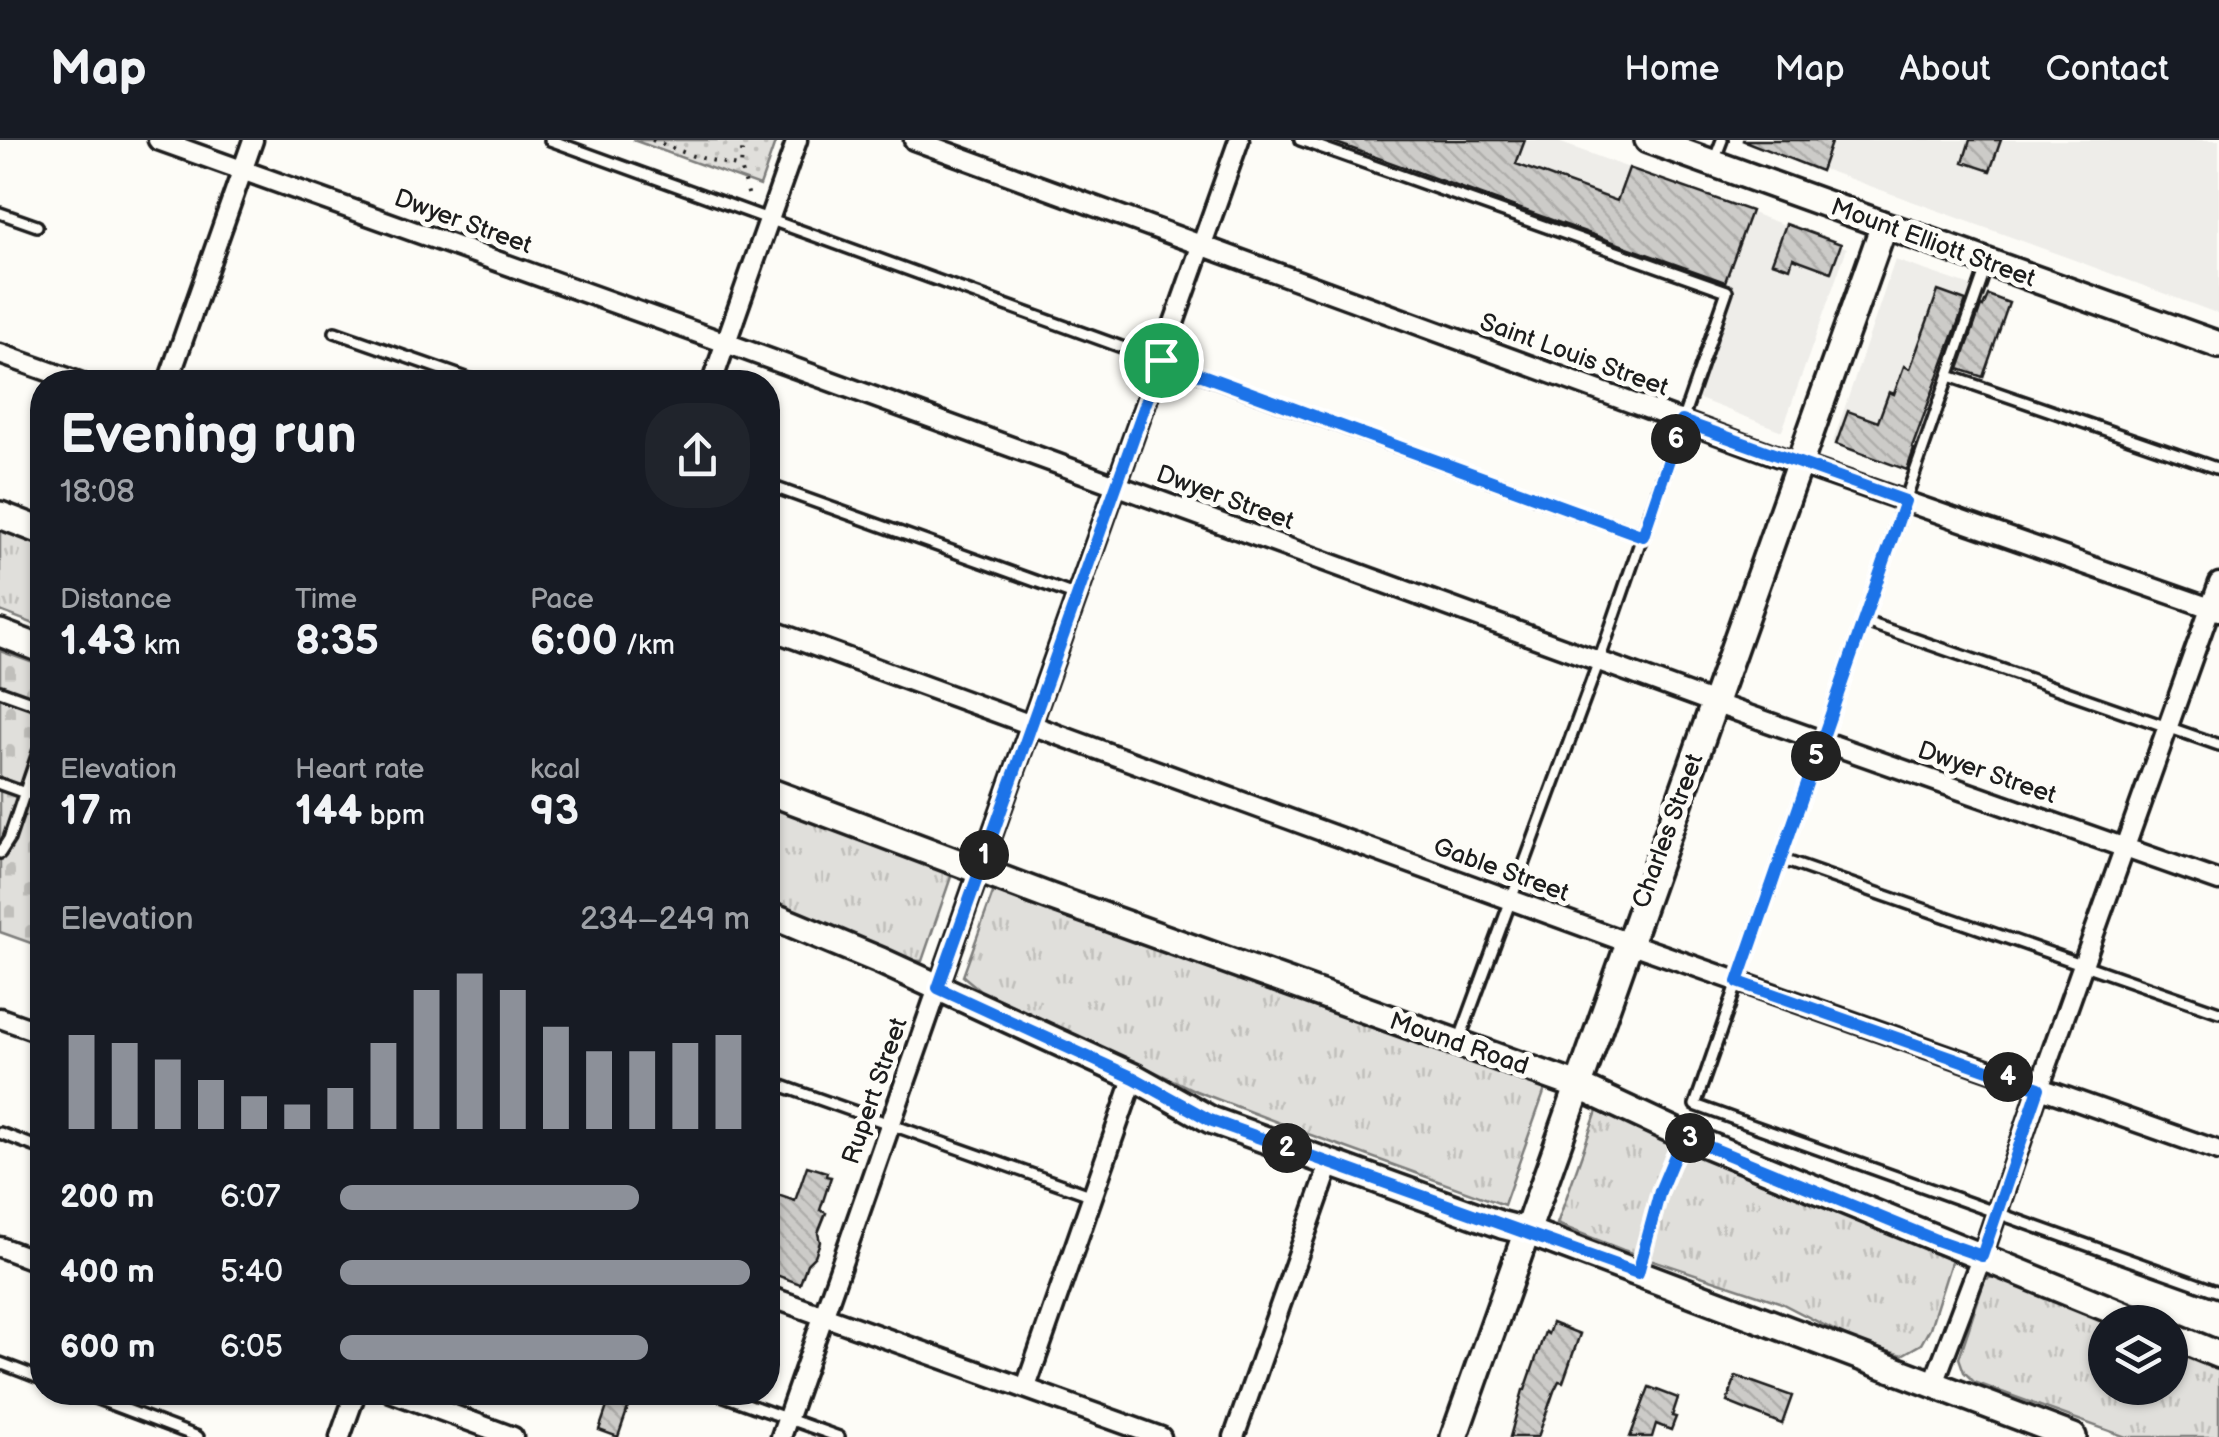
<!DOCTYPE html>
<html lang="en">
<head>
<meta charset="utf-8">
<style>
	body { margin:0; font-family:"Balsamiq Sans",sans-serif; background:#20242c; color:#f1f3f6; height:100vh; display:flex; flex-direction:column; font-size:38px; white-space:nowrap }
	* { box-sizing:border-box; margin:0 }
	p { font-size:32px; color:#9ea1a6 }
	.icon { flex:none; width:55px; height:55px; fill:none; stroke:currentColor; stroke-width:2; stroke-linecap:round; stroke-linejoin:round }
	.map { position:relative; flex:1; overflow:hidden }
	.panel { position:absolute; left:30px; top:230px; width:750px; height:1035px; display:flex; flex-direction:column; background:#171b24; border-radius:40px; box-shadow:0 2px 8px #0004 }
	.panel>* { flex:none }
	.buttons { position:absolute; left:2088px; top:1165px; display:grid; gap:20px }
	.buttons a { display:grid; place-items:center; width:100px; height:100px; border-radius:50%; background:#171b24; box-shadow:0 2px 8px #0004; font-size:50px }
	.pin { position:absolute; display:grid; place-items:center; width:85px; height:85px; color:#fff; margin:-42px; border:5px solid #fff; border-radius:50%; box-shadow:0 2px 10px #0007 }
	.km { position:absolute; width:50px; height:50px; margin:-25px; border-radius:50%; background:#222; color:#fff; font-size:28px; line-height:50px; text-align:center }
	.round { display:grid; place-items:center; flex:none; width:105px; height:105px; border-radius:40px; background:#20242c }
	.head { display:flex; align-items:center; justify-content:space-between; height:170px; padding:0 30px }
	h1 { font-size:55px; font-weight:800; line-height:75px }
	.metrics { display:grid; grid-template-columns:repeat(3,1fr); gap:15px; height:170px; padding:10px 30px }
	.metrics div { display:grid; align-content:center }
	.metrics b { font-size:42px; font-weight:800 }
	.metrics small { font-size:28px; font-weight:400 }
	.metrics p { font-size:28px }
	.chart { height:280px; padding:20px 30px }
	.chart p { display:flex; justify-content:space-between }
	.chart svg { width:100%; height:180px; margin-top:10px; stroke:#8c9099; stroke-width:6 }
	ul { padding:0 30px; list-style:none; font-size:32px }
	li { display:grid; grid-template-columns:160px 120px 1fr; align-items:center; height:75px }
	li i { height:25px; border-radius:12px; background:#8c9099 }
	header { display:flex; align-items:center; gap:60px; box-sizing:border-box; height:140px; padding:0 50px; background:#171b24; border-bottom:2px solid #363941 }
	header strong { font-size:48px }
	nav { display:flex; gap:55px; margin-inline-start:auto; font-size:35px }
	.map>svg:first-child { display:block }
	.built { fill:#eeede9 }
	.grass { fill:url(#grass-tufts); stroke:#7e7e7c; stroke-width:2.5 }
	.cemetery { fill:url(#cemetery-stones); stroke:#7e7e7c; stroke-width:2.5 }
	.park { fill:url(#park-dots); stroke:#7e7e7c; stroke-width:2.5 }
	.building { fill:url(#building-back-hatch); stroke:#1c1c1c; stroke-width:2.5 }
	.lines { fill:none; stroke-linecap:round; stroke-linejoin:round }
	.lane-casing { stroke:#1c1c1c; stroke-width:16 }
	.street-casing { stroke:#1c1c1c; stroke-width:25 }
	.secondary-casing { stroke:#1c1c1c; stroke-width:32 }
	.path { stroke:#1c1c1c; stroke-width:4; stroke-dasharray:2.5 8; stroke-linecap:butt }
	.lane { stroke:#fdfcf7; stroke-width:9 }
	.street { stroke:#fdfcf7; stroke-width:18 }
	.secondary { stroke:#fdfcf7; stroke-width:25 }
	.route-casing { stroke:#fff; stroke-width:20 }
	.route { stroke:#1a73e8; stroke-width:12 }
	.labels { text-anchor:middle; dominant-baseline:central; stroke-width:10; stroke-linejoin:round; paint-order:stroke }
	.street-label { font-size:25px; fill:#1c1c1c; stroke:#fdfcf7 }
</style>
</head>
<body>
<header>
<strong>Map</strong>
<nav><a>Home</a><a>Map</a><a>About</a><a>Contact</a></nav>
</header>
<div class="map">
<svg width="2219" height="1297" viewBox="0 0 2219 1297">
	<defs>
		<pattern id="grass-tufts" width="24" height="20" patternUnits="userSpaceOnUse" patternTransform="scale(2.5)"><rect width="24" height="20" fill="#e0dfdb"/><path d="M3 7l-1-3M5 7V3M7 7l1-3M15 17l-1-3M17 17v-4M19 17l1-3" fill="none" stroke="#c0bfbb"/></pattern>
		<pattern id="cemetery-stones" width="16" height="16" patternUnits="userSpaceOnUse" patternTransform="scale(2.5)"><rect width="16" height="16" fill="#e0dfdb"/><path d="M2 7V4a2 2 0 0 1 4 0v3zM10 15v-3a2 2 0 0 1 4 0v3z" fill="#c0bfbb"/></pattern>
		<pattern id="park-dots" width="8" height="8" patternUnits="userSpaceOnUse" patternTransform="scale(2.5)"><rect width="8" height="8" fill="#e0dfdb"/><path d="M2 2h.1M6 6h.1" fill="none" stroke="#c0bfbb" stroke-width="1.8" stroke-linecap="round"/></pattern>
		<pattern id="building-back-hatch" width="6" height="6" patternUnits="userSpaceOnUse" patternTransform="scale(2.5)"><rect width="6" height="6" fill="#cccbc8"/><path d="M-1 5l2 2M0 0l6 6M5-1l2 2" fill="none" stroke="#afaeab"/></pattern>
	</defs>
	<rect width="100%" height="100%" fill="#fdfcf7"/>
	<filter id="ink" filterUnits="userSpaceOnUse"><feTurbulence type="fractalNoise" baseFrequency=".01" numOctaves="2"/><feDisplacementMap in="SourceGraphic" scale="20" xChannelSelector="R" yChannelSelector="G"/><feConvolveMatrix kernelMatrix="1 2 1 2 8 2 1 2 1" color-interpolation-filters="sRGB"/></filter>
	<g filter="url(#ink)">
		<path class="built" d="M1315 0H1553L1847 108 1782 291 1697 258 1735 152Z
			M1743 0H2219V174L2069 118Z
			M1895 120 1974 147 1911 329 1833 302Z"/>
		<path class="grass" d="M0 381 42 397V487L0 471Z
			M768 665 953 731 922 821 908 820 873 803 768 763Z
			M995 747 1547 944 1504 1065 1308 994 1196 951 980 850 963 836Z
			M1597 971 1696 1014 1953 1116 1930 1188 1921 1204 1902 1215 1861 1204 1779 1162 1623 1110 1557 1084Z
			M1994 1137 2110 1182H2105V1248H2170V1207L2219 1227V1297H2126L1974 1242 1964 1232 1959 1218 1985 1139Z"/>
		<path class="cemetery" d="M0 511 42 526V807L0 792Z"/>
		<path class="park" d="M633 0H776L760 46Z"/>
		<path class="building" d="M1328 0H1525L1516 24 1617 61 1629 28 1751 71 1725 142Z
			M1742 0H1832L1821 31Z
			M1970 0H2001L1990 31 1963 22Z
			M1786 84 1841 104 1831 132 1793 118 1790 128 1772 122Z
			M1938 151 1966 161 1912 308 1914 309 1907 330 1836 304 1848 271 1878 282 1889 252 1894 254 1904 226 1910 229Z
			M1988 155 2009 163 1983 237 1959 229 1981 166 1983 167Z
			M807 1026 827 1032 826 1036 831 1037 820 1070 826 1073 818 1093 820 1102 815 1116 807 1124 800 1144 768 1132V1066L772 1053 795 1061Z
			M1552 1183 1580 1194 1563 1242 1559 1241 1554 1251 1538 1297H1510L1523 1250H1525L1545 1192 1548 1194Z
			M1736 1236 1792 1256 1782 1284 1727 1262Z
			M1649 1247 1678 1258 1672 1276 1676 1277 1671 1290 1656 1284 1652 1297H1630Z
			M611 1255 630 1262 618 1297 599 1290Z"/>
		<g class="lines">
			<defs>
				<path id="lane" d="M550 0 1643 396
					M1300 0 1727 151 1599 521 1459 901
					M1714 21 1722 0
					M0 73 37 86
					M1987 125 1695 965 2219 1152
					M335 192 478 242
					M1949 236 2219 329
					M768 345 1077 456
					M1863 481 2219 605
					M0 551 42 566
					M0 644 42 659
					M0 713 9 699 42 601
					M1780 719 2219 872
					M768 941 1093 1056
					M0 993 42 1009
					M1639 1131 1660 1051 1682 998
					M0 1223 42 1239
					M79 1252 198 1297
					M713 1252 839 1297"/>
				<path id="street" d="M158 0 726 203 1714 563 2219 741
					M914 0 1799 324 2219 471
					M0 214 79 242
					M168 242 253 0
					M712 242 797 0
					M768 489 1629 803 2219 1011
					M0 878 42 893
					M0 1107 42 1123
					M768 1156 1161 1297
					M1933 1245 1982 1116 2039 948 2219 443
					M1026 1247 1134 937
					M391 1252 513 1297
					M340 1297 356 1252
					M781 1297 979 731 1239 0
					M1234 1297 1330 1024"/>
				<path id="secondary" d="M1648 0 2219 205
					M0 375 42 391
					M0 493 42 509
					M768 651 1050 757 1578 946 1683 995 2141 1182
					M768 774 881 821 1134 937 1211 980 1502 1085 1526 1091 2073 1297
					M2170 1195 2219 1215
					M1454 1297 1884 85"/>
			</defs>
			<use href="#lane" class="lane-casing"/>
			<use href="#street" class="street-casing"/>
			<use href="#secondary" class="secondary-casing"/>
			<path class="path" d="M652 0 693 16 741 27
				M743 0 741 27 749 57"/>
			<use href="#lane" class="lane"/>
			<use href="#street" class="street"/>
			<use href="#secondary" class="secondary"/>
		</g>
	</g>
	<g class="lines" filter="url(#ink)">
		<defs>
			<path id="route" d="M1161 220 1643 396 1682 281 1905 361 1738 842 2039 948 1982 1116 1936 1100 1683 996 1660 1051 1638 1133 1210 980 1134 938 938 848Z"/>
		</defs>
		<use href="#route" class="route-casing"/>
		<use href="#route" class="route"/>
	</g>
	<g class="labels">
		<g class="street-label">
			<text transform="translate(463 82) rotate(20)">Dwyer Street</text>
			<text transform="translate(1933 103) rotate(20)">Mount Elliott Street</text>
			<text transform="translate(1574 215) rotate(20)">Saint Louis Street</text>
			<text transform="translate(1225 358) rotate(20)">Dwyer Street</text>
			<text transform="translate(1987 633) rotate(19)">Dwyer Street</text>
			<text transform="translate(1668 691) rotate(-70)">Charles Street</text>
			<text transform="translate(1501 730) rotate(20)">Gable Street</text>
			<text transform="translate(1459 904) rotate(19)">Mound Road</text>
			<text transform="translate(875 951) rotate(-71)">Rupert Street</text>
		</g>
	</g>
</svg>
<div class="buttons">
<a><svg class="icon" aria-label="layers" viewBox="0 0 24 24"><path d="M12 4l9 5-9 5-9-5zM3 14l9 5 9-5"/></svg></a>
</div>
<div class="pin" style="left:1161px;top:220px;background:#1e9e55"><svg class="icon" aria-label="arrive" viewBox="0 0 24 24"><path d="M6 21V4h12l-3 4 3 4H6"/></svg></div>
<b class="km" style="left:984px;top:715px">1</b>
<b class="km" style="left:1287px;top:1008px">2</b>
<b class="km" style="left:1690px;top:998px">3</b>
<b class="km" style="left:2008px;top:937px">4</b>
<b class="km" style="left:1816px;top:616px">5</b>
<b class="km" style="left:1676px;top:299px">6</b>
<section class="panel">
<div class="head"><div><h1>Evening run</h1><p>18:08</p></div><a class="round"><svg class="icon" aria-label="share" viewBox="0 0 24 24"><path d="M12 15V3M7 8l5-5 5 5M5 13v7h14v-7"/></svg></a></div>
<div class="metrics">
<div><p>Distance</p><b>1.43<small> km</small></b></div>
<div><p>Time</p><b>8:35</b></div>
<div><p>Pace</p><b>6:00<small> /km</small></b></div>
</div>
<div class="metrics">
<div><p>Elevation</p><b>17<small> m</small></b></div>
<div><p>Heart rate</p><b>144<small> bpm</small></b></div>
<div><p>kcal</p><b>93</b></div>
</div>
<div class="chart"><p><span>Elevation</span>234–249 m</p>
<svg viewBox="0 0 160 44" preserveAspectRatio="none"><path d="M5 44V21M15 44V23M25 44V27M35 44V32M45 44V36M55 44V38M65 44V34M75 44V23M85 44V10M95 44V6M105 44V10M115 44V19M125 44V25M135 44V25M145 44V23M155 44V21"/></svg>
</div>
<ul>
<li><b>200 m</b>6:07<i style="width:73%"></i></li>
<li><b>400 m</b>5:40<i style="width:100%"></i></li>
<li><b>600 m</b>6:05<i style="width:75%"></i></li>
</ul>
</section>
</div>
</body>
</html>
